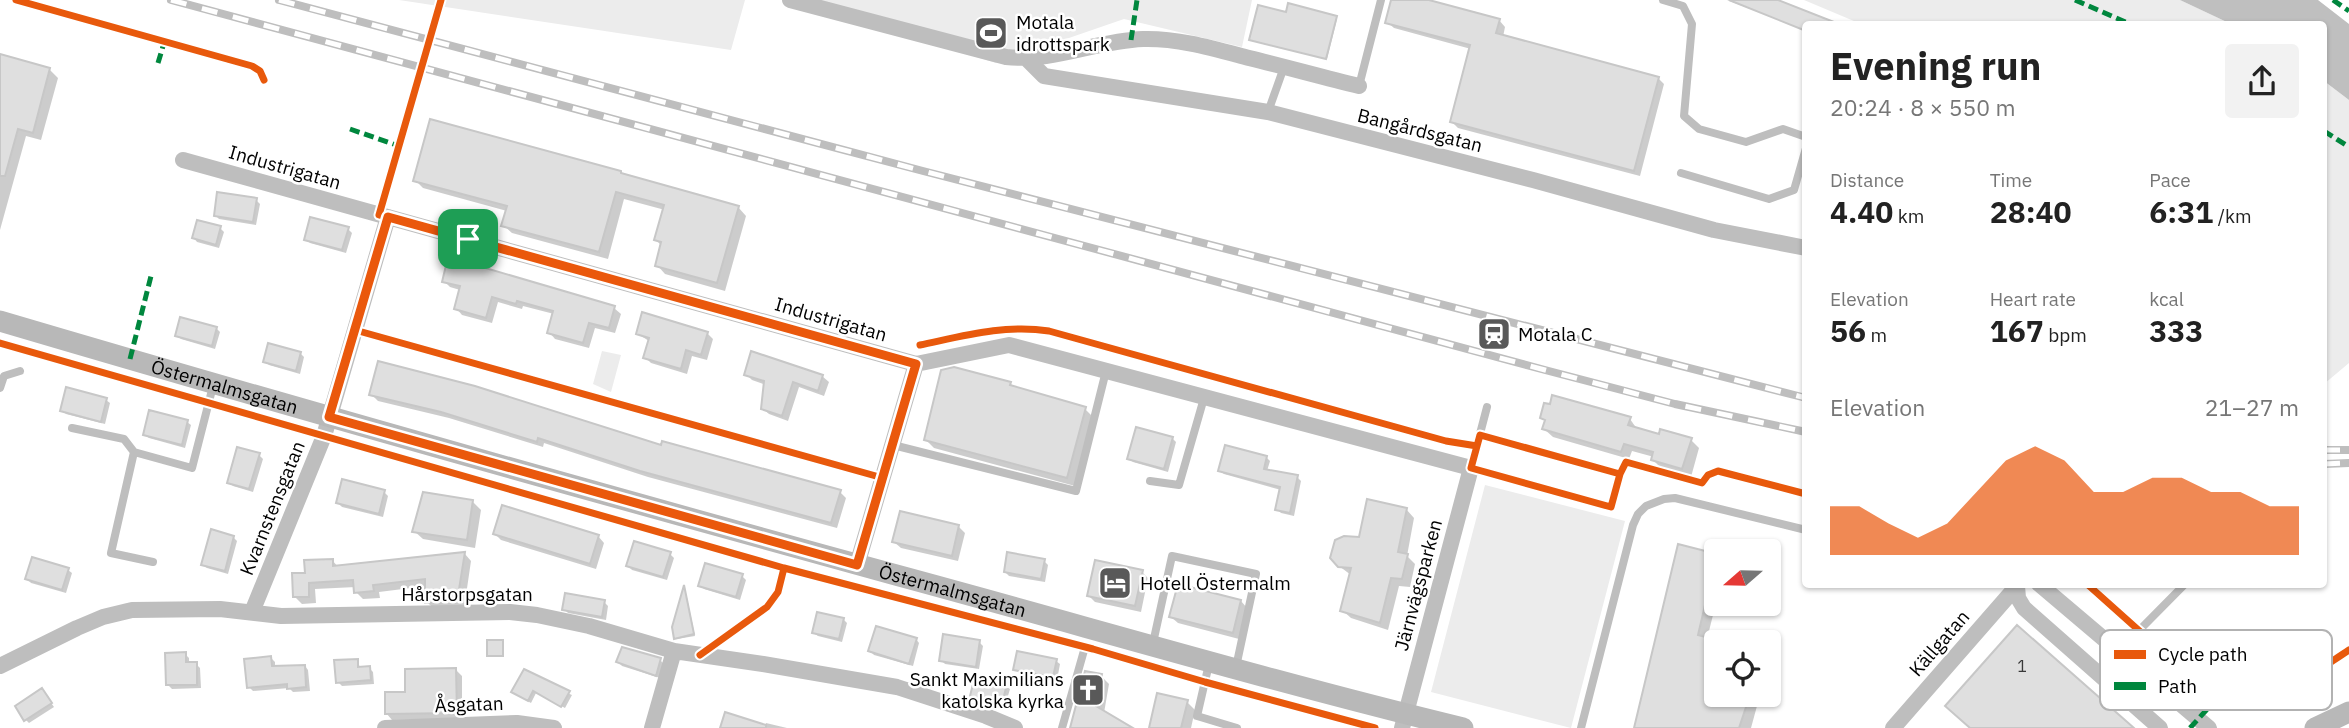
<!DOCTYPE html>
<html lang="en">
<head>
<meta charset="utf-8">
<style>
	body { margin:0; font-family:"IBM Plex Sans",sans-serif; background:#f2f2f2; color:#222; height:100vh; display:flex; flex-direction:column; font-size:26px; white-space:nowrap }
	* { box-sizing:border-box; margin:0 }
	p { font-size:23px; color:#767676 }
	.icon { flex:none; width:38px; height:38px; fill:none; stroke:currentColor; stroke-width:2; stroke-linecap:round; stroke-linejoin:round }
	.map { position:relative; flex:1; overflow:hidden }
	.side { position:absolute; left:1802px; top:21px; width:525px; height:567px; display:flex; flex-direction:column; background:#fff; border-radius:7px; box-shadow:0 2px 5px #0004 }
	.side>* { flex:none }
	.needle { width:46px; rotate:250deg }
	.controls { position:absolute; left:1704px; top:539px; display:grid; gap:14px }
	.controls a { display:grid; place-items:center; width:77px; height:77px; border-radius:7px; background:#fff; box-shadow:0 2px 5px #0004; font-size:35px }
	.pin { position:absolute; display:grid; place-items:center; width:60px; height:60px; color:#fff; margin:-30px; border-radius:14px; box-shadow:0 4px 10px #0006 }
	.round { display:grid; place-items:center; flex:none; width:74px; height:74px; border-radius:7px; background:#f2f2f2 }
	.summary { display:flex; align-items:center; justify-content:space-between; height:119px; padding:0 28px }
	h1 { font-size:38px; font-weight:700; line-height:52px }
	.stats { display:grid; grid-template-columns:repeat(3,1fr); gap:10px; height:119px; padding:7px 28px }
	.stats div { display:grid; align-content:center }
	.stats b { font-size:30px; font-weight:700 }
	.stats small { font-size:19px; font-weight:400 }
	.stats p { font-size:19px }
	.chart { height:196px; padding:14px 28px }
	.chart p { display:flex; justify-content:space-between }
	.chart svg { width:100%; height:126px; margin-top:7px; fill:#ea580c; opacity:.7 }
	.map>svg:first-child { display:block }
	.green { fill:#ececec }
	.water { fill:#bfbfbf }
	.shadow { fill:#0003 }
	.building { fill:#dfdfdf; stroke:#c7c7c7; stroke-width:2 }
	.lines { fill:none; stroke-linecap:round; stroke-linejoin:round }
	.lane { stroke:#bebebe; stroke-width:8 }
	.street { stroke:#bebebe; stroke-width:16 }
	.secondary { stroke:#b8b8b8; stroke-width:21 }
	.rail-casing { stroke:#bebebe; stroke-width:8 }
	.rail { stroke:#fff; stroke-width:5; stroke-dasharray:16; stroke-linecap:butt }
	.quiet { stroke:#00873e; stroke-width:5; stroke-dasharray:10 5; stroke-linecap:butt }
	.cycleway-casing { stroke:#fff; stroke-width:11 }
	.cycleway { stroke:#e8590c; stroke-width:7 }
	.route-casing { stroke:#fff; stroke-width:14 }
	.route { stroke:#ea580c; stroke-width:9 }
	.labels { text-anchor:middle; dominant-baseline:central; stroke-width:5; stroke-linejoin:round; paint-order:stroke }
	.number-label { font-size:16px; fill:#383838 }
	.poi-label { font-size:19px; fill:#000; stroke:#fff; text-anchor:start }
	.street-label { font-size:19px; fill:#000; stroke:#fff }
	.key { fill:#fff; stroke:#b2b2b2; stroke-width:2 }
	.key-label { font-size:19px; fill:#000 }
</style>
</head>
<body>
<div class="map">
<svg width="2349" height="728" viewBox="0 0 2349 728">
	<rect width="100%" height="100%" fill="#fff"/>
	<path class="green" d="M399 0H745L731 50Z
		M793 0H1252L1242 47 1124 19 996 63Z
		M1804 0H2180L2231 24H1861Z
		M2324 81 2349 100V363L2324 384Z
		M602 351 621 355 611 392 593 384Z
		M1485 485 1625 521 1571 728 1431 692Z"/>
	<path class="water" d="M2180 0H2318L2349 24V100L2324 81V24H2231Z"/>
	<path class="shadow" d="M1393 0H1427L1499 20 1505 27 1503 37 1658 78 1664 84 1640 176 1458 128 1452 122 1471 49 1394 28 1387 22Z
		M1727 0H1773L1838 24H1806V30Z
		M1287 14 1337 19 1327 59 1252 41Z
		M0 56 49 69 58 78 41 140 26 136 0 230Z
		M623 175 738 207 746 216 725 291 665 274 657 265 662 246 656 240 665 210 624 199 608 259 512 233 503 225 507 211 423 188 415 180Z
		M256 200 260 204 256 225 219 219 216 216Z
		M220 228 224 232 219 248 197 242 194 238Z
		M348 229 352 233 346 253 310 243 306 239Z
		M444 281 614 308 621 314 615 333 595 328 589 348 555 339 549 332 554 314 523 306 522 309 498 302 492 323 462 315 456 308 460 290 450 287Z
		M216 328 220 332 215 349 181 339 177 335Z
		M707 333 713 339 707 360 692 356 687 374 651 363 645 357 649 341 638 334Z
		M300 353 304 357 300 374 269 365 265 361Z
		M746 374 822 376 829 382 824 396 799 387 788 421 769 414 762 408 766 385 752 380Z
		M1010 383 1015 388 1085 409 1093 417 1075 486 934 448 926 440Z
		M371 394 662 447 840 492 846 498 837 528 648 477 544 443 543 447 449 418 378 401Z
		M106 400 110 403 105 424 66 414 62 410Z
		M1542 418 1630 419 1637 429 1660 436 1691 440 1699 448 1691 477 1661 468 1653 460 1654 457 1632 451 1629 459 1553 437 1544 429 1546 422Z
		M187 422 191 425 185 448 149 438 145 435Z
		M1172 438 1176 442 1168 472 1133 462 1129 458Z
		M259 455 263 459 253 492 233 486 229 482Z
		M1266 457 1270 461 1267 471 1297 477 1301 481 1294 516 1281 513 1277 509 1281 490 1224 474 1220 471Z
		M384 492 388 496 383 517 342 507 338 503Z
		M472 501 481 510 475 548 423 539 414 531Z
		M1406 509 1414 518 1407 556 1415 564 1410 587 1399 586 1388 630 1351 618 1342 610 1351 575 1339 566 1361 539Z
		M958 526 965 533 958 561 901 548 894 542Z
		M495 534 598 536 604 543 596 569 501 540Z
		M233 537 237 541 228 574 207 568 203 565Z
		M1680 546 1717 556V599L1707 639 1718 642 1717 695H1760L1751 728H1636Z
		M465 554 471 561 464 609H434L427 602V586L379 592 380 598 363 599 356 592V587L315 589 316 603 302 604 295 597 307 574 332 560 339 568Z
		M670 554 674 558 667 580 632 570 628 566Z
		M1044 561 1048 565 1045 582 1009 576 1005 572Z
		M68 570 72 573 66 593 31 583 27 579Z
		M1142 572 1148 578 1141 612 1095 602 1089 596Z
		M742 576 746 580 740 600 704 589 700 585Z
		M685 588 695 636 677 639 674 627Z
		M1241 601 1247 608 1239 639 1178 623 1171 617Z
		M604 602 608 606 606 620 568 613 564 609Z
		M843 619 847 623 842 642 818 636 814 633Z
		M916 639 919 643 913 666 874 655 870 651Z
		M502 642 504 657H490L489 656Z
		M979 642 983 646 979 669 945 664 941 660Z
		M185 654 189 658V664H196L200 668 201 688 172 689 168 685Z
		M271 658 275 662V668L305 666 308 670 310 691 293 692 289 688 253 691 249 687Z
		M660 660 664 664 660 678 622 666 618 662Z
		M357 661 361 669 369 668 373 672 374 684 342 686 338 682Z
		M1056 661 1060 664 1057 680 1019 673 1015 669Z
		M456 670 462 676V719L392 720 386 713 407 693Z
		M1101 676 1109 684 1104 713 1130 728H1072Z
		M1006 685 1010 689 1005 706 976 699 972 695Z
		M551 686 572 695 565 708 536 693 531 703 516 695Z
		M45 694 54 707 29 723 26 720Z
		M1187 702 1195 710 1191 728H1151Z
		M766 723 787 728H722L765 726Z"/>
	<path class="building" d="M1391 0H1429L1500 19 1496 33 1659 77 1634 171 1450 122 1470 45 1385 23Z
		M1729 0H1778L1839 24H1806V31Z
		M1288 3 1337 16 1326 59 1249 40 1258 5 1286 12Z
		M0 54 50 68 33 133 18 129 5 176H0Z
		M430 119 621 171V173L739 206 717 283 655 266 661 242 654 240 664 205 616 192 599 252 501 226 507 206 413 181Z
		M217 192 257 198 253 222 214 216Z
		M310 217 349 227 342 250 304 240Z
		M197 220 221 226 216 245 192 238Z
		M448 257 615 306 609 328 589 323 583 343 547 333 553 311 517 301 516 304 492 297 486 318 454 309 460 286 442 282Z
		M642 312 708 332 701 355 686 350 681 369 643 358 649 338 636 334Z
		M180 317 217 327 212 346 175 336Z
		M268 343 301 352 296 371 263 362Z
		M751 351 823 375 818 391 793 382 782 416 761 409 764 381 744 375Z
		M378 361 475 386 661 445 662 441 841 490 831 523 640 471 538 438 537 442 441 412 369 395Z
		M954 367 1011 382 1010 385 1086 407 1067 478 924 440 941 370Z
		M66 387 107 398 101 422 60 411Z
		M1552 395 1631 417 1628 425 1659 434 1660 429 1692 438 1682 469 1651 460 1653 452 1624 444 1621 452 1542 429 1545 420 1540 418 1544 403 1550 404Z
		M149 410 188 420 182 445 143 435Z
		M1136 427 1173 437 1164 469 1127 459Z
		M1225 445 1267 456 1264 469 1298 475 1290 513 1275 510 1280 487 1218 471Z
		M237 447 260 453 249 489 227 483Z
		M342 479 385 490 379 514 336 503Z
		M423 492 473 500 467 540 412 532Z
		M1367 499 1407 508 1398 552 1408 554 1402 579 1391 578 1380 623 1340 611 1351 568 1338 567 1330 558 1335 540 1344 536 1359 537Z
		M502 505 599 535 590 564 493 534Z
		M900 511 959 525 952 556 892 542Z
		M211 529 234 536 225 571 201 565Z
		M634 541 671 552 663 577 626 566Z
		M1678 544 1717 554 1698 635 1717 640V695H1750L1739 728H1634Z
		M465 552 457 602 425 603V579L373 585 374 591 354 593 353 580 309 583V597H293L292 573H305L304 560 333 559V566Z
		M1007 552 1045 559 1041 579 1004 572Z
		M32 557 69 568 62 590 25 579Z
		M1095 560 1143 570 1135 606 1087 596Z
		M705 563 743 574 736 597 698 586Z
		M1178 584 1241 600 1233 633 1169 617Z
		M684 585 694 634 674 639 672 627Z
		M565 593 605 600 602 617 562 610Z
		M817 612 844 618 839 639 812 633Z
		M2017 625 2134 728H1970L1945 706Z
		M876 626 917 638 909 664 868 651Z
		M943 634 980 640 976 667 939 661Z
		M487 640H503V656H487Z
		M622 647 661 658 656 676 616 662Z
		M1017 651 1057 659 1053 677 1013 670Z
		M186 652V662H197V685H166L165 653Z
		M271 656 272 666 305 665 306 687 287 689V684L247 688 244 659Z
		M358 659V667L370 666 371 680 336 683 334 660Z
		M456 668 457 713 385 714V692H405V669Z
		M524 669 570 691 561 707 533 691 528 701 511 692Z
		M1085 671 1102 674 1096 706 1133 728H1070Z
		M975 676 1007 684 1002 704 970 696Z
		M42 688 52 703 24 721 15 706Z
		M1157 693 1188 700 1181 728H1149Z
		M725 712 766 725V728H720Z"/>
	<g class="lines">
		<path class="lane" d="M1663 0 1683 6 1692 24 1684 116 1699 129 1746 142 1783 129 1806 137
			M1359 86 1381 0
			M1268 112 1284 67
			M1681 173 1769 199 1794 190 1806 148
			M0 388 4 376 20 371
			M72 428 124 439 134 452
			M1480 435 1620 474 1611 507 1471 468 1487 407
			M893 445 1076 491 1106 371
			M1150 481 1179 485 1204 398
			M153 562 111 553 134 452 192 468 213 386
			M1153 643 1172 556 1256 574 1236 667
			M1209 664 1197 716 1237 728
			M2097 673 2185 584
			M1062 728 1085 647
			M1581 728 1633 525 1638 514 1646 506 1664 499 1675 498 1806 530"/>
		<path class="street" d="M790 0 1006 57C1054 62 1095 41 1143 39 1179 38 1215 49 1249 58 1286 67 1322 77 1359 86
			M1027 59 1044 76 1268 112 1533 180 1714 230 1806 248
			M183 160 916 364 1009 345 1471 468 1402 728
			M857 565 916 364
			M2039 584 2209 728
			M2017 586 2018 598 2024 608 2160 728
			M252 612 324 436 388 217
			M0 666 77 628 103 617 132 610 220 609 281 616 510 612 537 615 589 626 674 651 763 664 897 687 986 716 1015 728
			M385 728 517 723 554 728
			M652 728 674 651
			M1893 728 2017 586"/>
		<g class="secondary">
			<path id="s1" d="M0 321C298 409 597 493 896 575 1085 626 1273 682 1463 728"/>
			<path d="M2315 728 2349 712"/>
		</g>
		<defs>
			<path id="rail" d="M171 0 1545 370 1675 404 1806 432
				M279 0 923 171 1806 398
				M2324 450H2349
				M2324 464 2349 463"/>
		</defs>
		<use href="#rail" class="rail-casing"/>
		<use href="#rail" class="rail"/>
		<path class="quiet" d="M2075 0 2130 24
			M2333 0 2349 11
			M1131 40 1137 0
			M158 63 164 43
			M350 129 399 146
			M2324 131 2349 147
			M130 359 151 276
			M2190 728 2220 695"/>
		<defs>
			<path id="cycleway" d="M16 0 252 66 260 71 264 80
				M441 0 379 215 916 364
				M355 330 883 478
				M0 343 784 568 1093 649 1205 682 1375 728
				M920 345C963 336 1005 324 1049 331L1446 441 1477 446
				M1620 474 1480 435 1471 468 1611 507 1620 474 1626 462 1702 483 1708 475 1718 471 1806 494
				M2087 584 2201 686C2257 720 2303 680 2349 650
				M700 655 767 607 778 592 784 568"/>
		</defs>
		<use href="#cycleway" class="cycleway-casing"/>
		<use href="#cycleway" class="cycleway"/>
	</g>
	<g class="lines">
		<defs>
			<path id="route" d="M388 217 916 364 857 565 329 417Z"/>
		</defs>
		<use href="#route" class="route-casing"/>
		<use href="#route" class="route"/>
	</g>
	<defs>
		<symbol id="stadium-square" viewBox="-11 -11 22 22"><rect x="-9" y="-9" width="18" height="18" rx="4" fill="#595959" stroke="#fff"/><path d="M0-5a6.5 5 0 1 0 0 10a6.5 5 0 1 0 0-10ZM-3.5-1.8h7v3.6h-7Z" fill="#fff"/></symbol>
		<symbol id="station-square" viewBox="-11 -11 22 22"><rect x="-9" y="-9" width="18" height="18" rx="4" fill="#595959" stroke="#fff"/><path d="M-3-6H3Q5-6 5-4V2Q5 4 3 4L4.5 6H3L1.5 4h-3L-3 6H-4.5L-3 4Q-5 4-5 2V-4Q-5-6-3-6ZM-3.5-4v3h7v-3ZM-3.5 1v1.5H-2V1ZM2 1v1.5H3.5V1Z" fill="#fff"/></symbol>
		<symbol id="hotel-square" viewBox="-11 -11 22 22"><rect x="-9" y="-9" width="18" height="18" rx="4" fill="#595959" stroke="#fff"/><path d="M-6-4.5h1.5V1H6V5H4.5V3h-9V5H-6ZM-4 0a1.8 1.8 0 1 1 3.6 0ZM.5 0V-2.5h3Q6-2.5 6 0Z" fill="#fff"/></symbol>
		<symbol id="church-square" viewBox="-11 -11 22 22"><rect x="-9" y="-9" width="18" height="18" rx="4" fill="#595959" stroke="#fff"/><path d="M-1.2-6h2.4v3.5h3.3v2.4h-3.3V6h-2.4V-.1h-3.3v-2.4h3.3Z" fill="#fff"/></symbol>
	</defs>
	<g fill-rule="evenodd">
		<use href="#stadium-square" x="972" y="14" width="38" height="38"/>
		<use href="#station-square" x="1475" y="315" width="38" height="38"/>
		<use href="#hotel-square" x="1096" y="564" width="38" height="38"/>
		<use href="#church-square" x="1069" y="671" width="38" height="38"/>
	</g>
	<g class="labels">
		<g class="number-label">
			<text x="2022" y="666">1</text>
		</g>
		<g class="poi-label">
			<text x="1016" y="22">Motala<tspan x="1016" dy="22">idrottspark</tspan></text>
			<text x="1518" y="334">Motala C</text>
			<text x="1140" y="583">Hotell Östermalm</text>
			<text x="1064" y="679" text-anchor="end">Sankt Maximilians<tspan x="1064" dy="22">katolska kyrka</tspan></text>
		</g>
		<g class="street-label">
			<text transform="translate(1420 130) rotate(14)">Bangårdsgatan</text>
			<text transform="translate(285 167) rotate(16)">Industrigatan</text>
			<text transform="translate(831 319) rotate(16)">Industrigatan</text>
			<text stroke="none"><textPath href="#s1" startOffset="234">Östermalmsgatan</textPath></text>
			<text transform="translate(272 508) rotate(-68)">Kvarnstensgatan</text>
			<text transform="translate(1418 585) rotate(-75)">Järnvägsparken</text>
			<text stroke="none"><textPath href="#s1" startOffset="990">Östermalmsgatan</textPath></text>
			<text x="467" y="594">Hårstorpsgatan</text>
			<text transform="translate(1939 643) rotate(-49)">Källgatan</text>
			<text transform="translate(469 704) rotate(-2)">Åsgatan</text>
		</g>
	</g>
	<rect x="2100" y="630" width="232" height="80" rx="10" class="key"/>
	<rect x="2114" y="650" width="32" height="9" fill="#e8590c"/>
	<rect x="2114" y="682" width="32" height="8" fill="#00873e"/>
	<g class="key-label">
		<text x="2158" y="661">Cycle path</text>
		<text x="2158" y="693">Path</text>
	</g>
</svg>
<div class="controls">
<a><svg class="needle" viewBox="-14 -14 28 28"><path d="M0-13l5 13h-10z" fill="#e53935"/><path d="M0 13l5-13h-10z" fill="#767676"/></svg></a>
<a><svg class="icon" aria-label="locate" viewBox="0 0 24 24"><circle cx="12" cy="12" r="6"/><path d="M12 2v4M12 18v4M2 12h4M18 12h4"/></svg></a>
</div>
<div class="pin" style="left:468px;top:239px;background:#1e9e55"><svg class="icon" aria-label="arrive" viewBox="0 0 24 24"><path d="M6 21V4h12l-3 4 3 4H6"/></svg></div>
<section class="side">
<div class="summary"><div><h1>Evening run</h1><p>20:24 · 8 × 550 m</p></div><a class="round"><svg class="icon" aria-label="share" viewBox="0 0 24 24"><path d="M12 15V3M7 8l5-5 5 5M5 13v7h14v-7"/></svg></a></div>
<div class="stats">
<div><p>Distance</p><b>4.40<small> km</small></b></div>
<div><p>Time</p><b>28:40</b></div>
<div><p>Pace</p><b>6:31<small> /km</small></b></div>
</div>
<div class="stats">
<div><p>Elevation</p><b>56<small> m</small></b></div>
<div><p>Heart rate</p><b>167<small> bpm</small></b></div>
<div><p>kcal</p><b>333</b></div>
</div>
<div class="chart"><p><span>Elevation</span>21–27 m</p>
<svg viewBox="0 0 160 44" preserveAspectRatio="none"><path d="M0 44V27L10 27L20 33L30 38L40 33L50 22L60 11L70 6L80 11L90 22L100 22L110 17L120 17L130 22L140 22L150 27L160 27V44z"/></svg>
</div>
</section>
</div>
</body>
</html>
